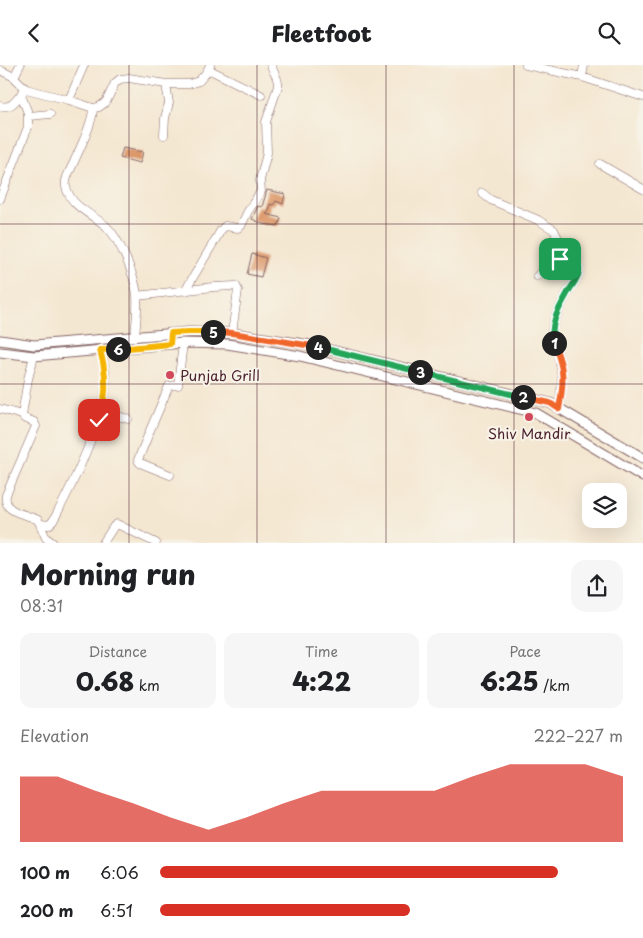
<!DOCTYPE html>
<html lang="en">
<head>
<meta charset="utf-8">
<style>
	body { margin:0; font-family:"Playpen Sans",sans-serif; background:#f6f6f6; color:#202124; height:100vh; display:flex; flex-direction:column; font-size:19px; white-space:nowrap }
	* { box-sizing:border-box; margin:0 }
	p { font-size:16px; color:#757577 }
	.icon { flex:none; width:28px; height:28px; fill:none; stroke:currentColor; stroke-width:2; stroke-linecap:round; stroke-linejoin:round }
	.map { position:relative; height:478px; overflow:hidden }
	.drawer { display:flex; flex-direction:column; background:#fff; flex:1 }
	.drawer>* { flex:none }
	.controls { position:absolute; left:582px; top:418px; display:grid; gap:10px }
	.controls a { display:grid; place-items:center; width:45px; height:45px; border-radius:10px; background:#fff; box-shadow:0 5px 20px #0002; font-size:25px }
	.pin { position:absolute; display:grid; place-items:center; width:42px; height:42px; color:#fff; margin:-21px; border-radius:10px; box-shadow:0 2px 8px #0006 }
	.km { position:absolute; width:25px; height:25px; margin:-12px; border-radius:50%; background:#222; color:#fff; font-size:14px; line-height:25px; text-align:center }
	.round { display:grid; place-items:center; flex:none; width:52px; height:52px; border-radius:15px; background:#f6f6f6 }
	.head { display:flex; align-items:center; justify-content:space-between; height:85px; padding:0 20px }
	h1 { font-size:28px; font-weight:800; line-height:38px }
	.metrics { display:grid; grid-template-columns:repeat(3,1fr); gap:8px; height:85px; padding:5px 20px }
	.metrics div { display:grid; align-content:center; border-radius:12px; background:#f6f6f6; text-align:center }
	.metrics b { font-size:25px; font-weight:800 }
	.metrics small { font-size:14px; font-weight:400 }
	.metrics p { font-size:14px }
	.chart { height:140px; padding:10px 20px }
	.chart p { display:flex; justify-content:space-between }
	.chart svg { width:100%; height:90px; margin-top:5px; fill:#d93025; opacity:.7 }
	ul { padding:0 20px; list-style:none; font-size:16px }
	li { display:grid; grid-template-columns:80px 60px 1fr; align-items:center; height:38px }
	li i { height:12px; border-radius:6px; background:#d93025 }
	header { display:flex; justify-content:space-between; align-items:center; height:65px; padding:0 20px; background:#fff; font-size:22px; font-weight:800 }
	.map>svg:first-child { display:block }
	.building { fill:#dc9668 }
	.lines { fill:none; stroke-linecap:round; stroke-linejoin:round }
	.minor-casing { stroke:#866565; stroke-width:9 }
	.major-casing { stroke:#866565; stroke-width:11 }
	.minor { stroke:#fff; stroke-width:8 }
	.major { stroke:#fff; stroke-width:9 }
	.split-1-casing { stroke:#fff; stroke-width:10 }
	.split-2-casing { stroke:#fff; stroke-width:10 }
	.split-3-casing { stroke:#fff; stroke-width:10 }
	.split-4-casing { stroke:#fff; stroke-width:10 }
	.split-5-casing { stroke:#fff; stroke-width:10 }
	.split-6-casing { stroke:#fff; stroke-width:10 }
	.split-7-casing { stroke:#fff; stroke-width:10 }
	.split-1 { stroke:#22a559; stroke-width:6 }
	.split-2 { stroke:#f0652b; stroke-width:6 }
	.split-3 { stroke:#22a559; stroke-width:6 }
	.split-4 { stroke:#22a559; stroke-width:6 }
	.split-5 { stroke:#f0652b; stroke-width:6 }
	.split-6 { stroke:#f5b400; stroke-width:6 }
	.split-7 { stroke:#f5b400; stroke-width:6 }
	.grid { fill:none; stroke:#4a1f2b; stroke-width:1; stroke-opacity:0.55 }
	.poi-dot { fill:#d1495b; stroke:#f7f3e8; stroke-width:2 }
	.labels { text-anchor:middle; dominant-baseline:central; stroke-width:4; stroke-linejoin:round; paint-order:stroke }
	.poi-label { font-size:14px; fill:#4a1f2b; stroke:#f7f3e8; text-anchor:start }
</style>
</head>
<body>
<header><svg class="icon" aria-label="back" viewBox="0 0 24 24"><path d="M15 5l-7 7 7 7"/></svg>Fleetfoot<svg class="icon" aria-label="search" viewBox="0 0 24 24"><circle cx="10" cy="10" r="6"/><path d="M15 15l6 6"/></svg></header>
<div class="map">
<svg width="643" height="478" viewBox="0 0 643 478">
	<rect width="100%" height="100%" fill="#f7f3e8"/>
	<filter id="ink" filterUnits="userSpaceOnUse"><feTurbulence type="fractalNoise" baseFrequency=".02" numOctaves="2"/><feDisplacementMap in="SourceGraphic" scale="10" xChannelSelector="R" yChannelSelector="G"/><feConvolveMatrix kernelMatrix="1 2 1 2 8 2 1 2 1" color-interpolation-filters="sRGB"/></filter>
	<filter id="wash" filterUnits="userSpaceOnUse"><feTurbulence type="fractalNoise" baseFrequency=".0096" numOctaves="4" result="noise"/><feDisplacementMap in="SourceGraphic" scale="20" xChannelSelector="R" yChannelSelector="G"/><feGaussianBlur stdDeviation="1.12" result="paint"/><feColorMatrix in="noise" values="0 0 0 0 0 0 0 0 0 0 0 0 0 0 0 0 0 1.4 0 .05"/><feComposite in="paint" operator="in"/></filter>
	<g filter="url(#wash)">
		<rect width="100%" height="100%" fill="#f4e7d1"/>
		<g id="blocks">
			<path class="building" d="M123 83 143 87 140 98 120 93Z
				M267 125 285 129 283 139 276 136 273 140 270 139 269 146 266 149 281 153 278 161 263 159 252 154 258 141 262 142Z
				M252 189 266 193 261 212 247 209Z"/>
		</g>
	</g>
	<g filter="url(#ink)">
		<use href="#blocks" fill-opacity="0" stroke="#866565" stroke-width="1"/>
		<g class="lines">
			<defs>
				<path id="minor" d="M526 0 582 12 643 32
					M208 4 261 30
					M0 5 14 12 26 24 69 35 93 43 99 42 106 37 115 18 120 14 129 13 166 19H189L199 16 206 8 210 0
					M14 12 20 0
					M582 12 584 0
					M69 35 84 0
					M0 41C12 44 16 35 23 27
					M93 43C93 58 80 83 74 97 71 104 64 114 66 122 71 142 92 149 106 161 120 174 135 211 137 230 138 243 136 258 135 272
					M29 51 50 49
					M164 70 165 53 169 38 166 19
					M600 99 643 124
					M482 128 491 135 538 155 554 165 560 177 565 192
					M0 134 28 62V48L21 30
					M537 211C545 205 563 187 573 195 577 198 579 204 578 209 577 213 574 218 571 222 564 234 552 254 552 268 552 277 557 285 559 294 564 311 561 326 559 344
					M185 226 221 165 225 161 238 163 241 161 247 148 261 126 260 115 267 88 266 57 278 21C279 13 273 8 271 0
					M137 231 213 222 236 221 238 225 232 268
					M34 291 28 314 22 350 24 353 34 357 36 361 6 430C3 449 26 448 38 455L46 473 53 478
					M0 344 22 350
					M101 346 128 354
					M170 410 140 398 138 395 151 363 169 321 178 320 183 278
					M41 459 49 460 53 456C72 421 89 384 101 346 103 339 105 334 105 327 107 312 104 299 101 285
					M103 478 114 461 117 459 156 478"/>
				<path id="major" d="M0 275 34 280 189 267 232 268 310 280 550 338 643 393
					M0 287 34 291 183 278 227 279 300 291 536 348 643 412"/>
			</defs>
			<use href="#minor" class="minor-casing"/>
			<use href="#major" class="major-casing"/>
			<use href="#minor" class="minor"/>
			<use href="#major" class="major"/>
		</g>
	</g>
	<g class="lines" filter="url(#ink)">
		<defs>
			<path id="split-1" d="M554 278C548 259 561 240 570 224 573 220 576 215 578 210 582 199 570 190 560 194"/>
			<path id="split-2" d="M523 332 550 338 559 344C561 332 564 318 562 306 561 296 557 288 554 278"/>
			<path id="split-3" d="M420 307 523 332"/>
			<path id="split-4" d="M318 282 420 307"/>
			<path id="split-5" d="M213 267 232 268 318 282"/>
			<path id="split-6" d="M118 284 170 279 171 268 189 267H213"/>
			<path id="split-7" d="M99 355C100 349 103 343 104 336 107 318 105 302 100 285L118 284"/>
		</defs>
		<use href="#split-1" class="split-1-casing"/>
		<use href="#split-2" class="split-2-casing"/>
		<use href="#split-3" class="split-3-casing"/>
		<use href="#split-4" class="split-4-casing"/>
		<use href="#split-5" class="split-5-casing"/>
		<use href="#split-6" class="split-6-casing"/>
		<use href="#split-7" class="split-7-casing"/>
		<use href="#split-1" class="split-1"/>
		<use href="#split-2" class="split-2"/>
		<use href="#split-3" class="split-3"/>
		<use href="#split-4" class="split-4"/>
		<use href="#split-5" class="split-5"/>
		<use href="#split-6" class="split-6"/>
		<use href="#split-7" class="split-7"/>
	</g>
	<path class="grid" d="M129 0V478M257 0V478M386 0V478M514 0V478M0 159H643M0 319H643"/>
	<g class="poi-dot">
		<circle cx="170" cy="310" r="5"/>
		<circle cx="529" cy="352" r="5"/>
	</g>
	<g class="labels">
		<g class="poi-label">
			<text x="180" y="310">Punjab Grill</text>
			<text x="529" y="368" text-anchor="middle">Shiv Mandir</text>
		</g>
	</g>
</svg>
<div class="controls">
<a><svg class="icon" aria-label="layers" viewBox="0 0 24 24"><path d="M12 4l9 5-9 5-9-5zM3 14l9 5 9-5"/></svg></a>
</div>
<div class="pin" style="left:560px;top:194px;background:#1e9e55"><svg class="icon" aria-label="arrive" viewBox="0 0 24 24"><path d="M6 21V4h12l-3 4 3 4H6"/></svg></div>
<div class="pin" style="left:99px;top:355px;background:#d93025"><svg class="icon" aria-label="check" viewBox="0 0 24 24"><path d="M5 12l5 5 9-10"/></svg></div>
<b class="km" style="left:554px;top:278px">1</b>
<b class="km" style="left:523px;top:332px">2</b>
<b class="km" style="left:420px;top:307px">3</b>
<b class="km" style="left:318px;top:282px">4</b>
<b class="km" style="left:213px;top:267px">5</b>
<b class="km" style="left:118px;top:284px">6</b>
</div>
<section class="drawer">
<div class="head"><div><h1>Morning run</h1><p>08:31</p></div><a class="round"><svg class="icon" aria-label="share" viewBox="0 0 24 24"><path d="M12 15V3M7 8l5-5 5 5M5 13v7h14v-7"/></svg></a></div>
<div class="metrics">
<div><p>Distance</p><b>0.68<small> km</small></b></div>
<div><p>Time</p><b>4:22</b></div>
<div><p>Pace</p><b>6:25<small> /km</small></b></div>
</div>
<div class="chart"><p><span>Elevation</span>222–227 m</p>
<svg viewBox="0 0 160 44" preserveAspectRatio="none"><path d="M0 44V12L10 12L20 19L30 25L40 32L50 38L60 32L70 25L80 19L90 19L100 19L110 19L120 12L130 6L140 6L150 6L160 12V44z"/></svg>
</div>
<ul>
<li><b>100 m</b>6:06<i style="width:86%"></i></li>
<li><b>200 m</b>6:51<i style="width:54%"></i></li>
</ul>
</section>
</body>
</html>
